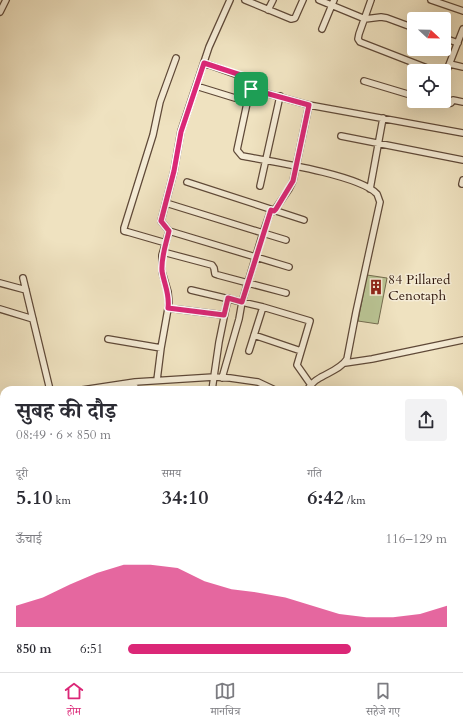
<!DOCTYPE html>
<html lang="hi">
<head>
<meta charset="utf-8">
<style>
	body { margin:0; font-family:Cardo,"Noto Serif Devanagari",serif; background:#f2f2f3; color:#2b2b33; height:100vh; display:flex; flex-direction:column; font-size:15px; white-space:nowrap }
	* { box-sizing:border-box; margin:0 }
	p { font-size:13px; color:#7c7c81 }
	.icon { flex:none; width:22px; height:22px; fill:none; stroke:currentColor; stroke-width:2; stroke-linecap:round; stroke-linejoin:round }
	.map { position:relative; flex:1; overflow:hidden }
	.drawer { position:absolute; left:0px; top:386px; width:463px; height:286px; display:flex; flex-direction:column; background:#fff; border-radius:12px 12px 0 0; box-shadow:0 4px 16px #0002 }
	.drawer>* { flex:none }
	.needle { width:26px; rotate:112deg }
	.buttons { position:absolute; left:407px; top:12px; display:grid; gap:8px }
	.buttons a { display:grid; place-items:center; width:44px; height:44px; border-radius:4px; background:#fff; box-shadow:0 4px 16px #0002; font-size:20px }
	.pin { position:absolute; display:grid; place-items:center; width:34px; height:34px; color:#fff; margin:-17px; border-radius:8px; box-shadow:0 2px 6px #0006 }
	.round { display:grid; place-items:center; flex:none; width:42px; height:42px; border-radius:4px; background:#f2f2f3 }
	.head { display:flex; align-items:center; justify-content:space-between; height:68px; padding:0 16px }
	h1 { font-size:22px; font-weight:700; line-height:30px }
	.stats { display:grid; grid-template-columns:repeat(3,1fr); gap:6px; height:68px; padding:4px 16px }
	.stats div { display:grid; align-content:center }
	.stats b { font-size:20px; font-weight:700 }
	.stats small { font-size:11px; font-weight:400 }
	.stats p { font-size:11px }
	.chart { height:112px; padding:8px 16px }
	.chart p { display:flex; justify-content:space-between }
	.chart svg { width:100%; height:72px; margin-top:4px; fill:#db2777; opacity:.7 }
	ul { padding:0 16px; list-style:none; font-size:13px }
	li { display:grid; grid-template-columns:64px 48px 1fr; align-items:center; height:30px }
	li i { height:10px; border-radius:5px; background:#db2777 }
	.tabs { display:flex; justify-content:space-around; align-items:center; height:56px; border-top:1px solid #e1e1e2; background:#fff; font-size:11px; color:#7c7c81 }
	.tabs a { display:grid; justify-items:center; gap:2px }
	.tabs .on { color:#db2777 }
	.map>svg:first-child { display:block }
	.green { fill:#b9c393; stroke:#746c4f }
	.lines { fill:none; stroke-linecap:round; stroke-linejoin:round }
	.minor-casing { stroke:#5f4938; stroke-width:8 }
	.minor { stroke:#f5ecd6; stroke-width:5.5 }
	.route-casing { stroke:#fff; stroke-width:8 }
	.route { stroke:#db2777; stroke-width:5 }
	.labels { text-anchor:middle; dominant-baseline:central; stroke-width:3; stroke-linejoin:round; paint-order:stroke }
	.poi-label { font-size:14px; fill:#2f160b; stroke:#f5ecd6; text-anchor:start }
</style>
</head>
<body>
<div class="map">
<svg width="463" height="672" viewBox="0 0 463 672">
	<rect width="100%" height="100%" fill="#efe2c0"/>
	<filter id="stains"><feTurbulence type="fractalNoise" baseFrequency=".005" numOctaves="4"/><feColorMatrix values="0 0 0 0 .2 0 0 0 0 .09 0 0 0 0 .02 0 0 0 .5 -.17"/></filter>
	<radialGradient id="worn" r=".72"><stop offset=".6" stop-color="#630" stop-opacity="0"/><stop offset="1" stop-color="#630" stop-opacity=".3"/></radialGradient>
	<path class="green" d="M367 275 387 278 378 324 358 321Z"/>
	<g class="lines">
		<defs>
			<path id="minor" d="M230 0 209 47 181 131 174 171 161 221 169 231 289 267
				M245 0 291 19 295 18 303 0
				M319 0 365 19 381 17 387 18 414 28
				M371 0 359 34 358 39 360 42 427 68 437 70H447L463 29
				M431 0 463 11
				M268 10 273 0
				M0 12 6 0
				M322 29 334 0
				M444 38 458 43
				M204 63 252 80 237 150 242 156C269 161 360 175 377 194 378 196 379 200 380 202L356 312 347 359C341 369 327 373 318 379 314 381 310 386 307 390
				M450 64 463 67
				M364 81 414 96
				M196 86 235 98
				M251 89 309 105 463 133
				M435 101 446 104 451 103 453 100 463 102
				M341 136 463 160
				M187 182 304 220
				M462 184 463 180
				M260 186 280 96
				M370 189 383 118
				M166 203 263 233 242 302 239 319 222 378
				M271 210 263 233 286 240
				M274 211 289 189 293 181 309 105
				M166 243 128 232 124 231V228L153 135 160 102 176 58
				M163 252 212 265 214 268 215 274 218 275 286 293
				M23 278 50 390
				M0 283 26 290
				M191 290 263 307 310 321 297 365 311 385
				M168 308 224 315
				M0 309 33 319
				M254 335 301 351
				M108 339 161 348
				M249 351 263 307
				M345 363 372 359 463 340
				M157 380 161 348 169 303 168 292 162 272V255L169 231
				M82 390 135 382 214 377 230 378 258 382 275 390
				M134 390 135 382
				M212 390 219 342 228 298
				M0 401H4
				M0 447 4 451
				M459 449 463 450
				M0 478 4 479
				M0 502 4 503
				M0 556 4 553
				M0 621H4
				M459 627 463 628
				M459 659H463
				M202 668 210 672
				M40 672 41 668
				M424 672V668"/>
		</defs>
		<use href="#minor" class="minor-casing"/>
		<use href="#minor" class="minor"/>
	</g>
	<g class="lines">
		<defs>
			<path id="route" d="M204 63 250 78 252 80 251 89 309 105 293 181 276 209 274 211 271 210 242 302 228 298 224 315 168 308C170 294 164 284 162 271 161 257 166 244 169 231L161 221 174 171 181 132Z"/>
		</defs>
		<use href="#route" class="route-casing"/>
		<use href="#route" class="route"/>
	</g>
	<defs>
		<symbol id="building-bare" viewBox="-9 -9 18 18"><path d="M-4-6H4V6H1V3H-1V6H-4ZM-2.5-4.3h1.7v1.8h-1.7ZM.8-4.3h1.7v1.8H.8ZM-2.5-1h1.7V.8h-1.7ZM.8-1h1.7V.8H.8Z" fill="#8f2418" stroke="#f5ecd6" stroke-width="2.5" paint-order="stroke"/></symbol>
	</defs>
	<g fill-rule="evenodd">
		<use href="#building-bare" x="365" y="276" width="22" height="22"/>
	</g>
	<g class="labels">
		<g class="poi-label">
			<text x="388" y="279">84 Pillared<tspan x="388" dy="16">Cenotaph</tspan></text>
		</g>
	</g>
	<rect width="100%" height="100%" filter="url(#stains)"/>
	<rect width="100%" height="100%" fill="url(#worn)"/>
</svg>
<div class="buttons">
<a><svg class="needle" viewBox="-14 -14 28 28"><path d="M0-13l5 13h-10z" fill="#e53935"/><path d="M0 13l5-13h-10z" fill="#7c7c81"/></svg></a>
<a><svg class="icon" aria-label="locate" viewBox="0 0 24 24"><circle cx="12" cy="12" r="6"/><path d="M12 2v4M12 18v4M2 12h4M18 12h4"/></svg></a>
</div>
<div class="pin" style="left:251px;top:89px;background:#1e9e55"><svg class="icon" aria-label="arrive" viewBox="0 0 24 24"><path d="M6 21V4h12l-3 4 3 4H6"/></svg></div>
<section class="drawer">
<div class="head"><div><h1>सुबह की दौड़</h1><p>08:49 · 6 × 850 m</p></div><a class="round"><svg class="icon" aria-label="share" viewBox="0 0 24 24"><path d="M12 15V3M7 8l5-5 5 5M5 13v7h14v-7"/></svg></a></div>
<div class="stats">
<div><p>दूरी</p><b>5.10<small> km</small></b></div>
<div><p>समय</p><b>34:10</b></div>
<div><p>गति</p><b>6:42<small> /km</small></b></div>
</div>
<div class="chart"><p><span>ऊँचाई</span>116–129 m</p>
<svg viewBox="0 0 160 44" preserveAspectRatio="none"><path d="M0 44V31L10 26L20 18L30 11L40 6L50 6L60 8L70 16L80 21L90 23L100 26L110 31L120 36L130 38L140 38L150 36L160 31V44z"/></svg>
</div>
<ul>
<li><b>850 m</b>6:51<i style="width:70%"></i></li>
</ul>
</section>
</div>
<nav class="tabs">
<a class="on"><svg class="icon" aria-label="home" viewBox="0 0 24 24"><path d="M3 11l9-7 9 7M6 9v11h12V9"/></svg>होम</a>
<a><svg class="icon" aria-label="map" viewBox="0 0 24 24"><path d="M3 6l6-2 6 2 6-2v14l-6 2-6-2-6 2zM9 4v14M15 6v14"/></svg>मानचित्र</a>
<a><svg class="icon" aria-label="saved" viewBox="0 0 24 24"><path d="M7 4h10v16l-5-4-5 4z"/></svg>सहेजे गए</a>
</nav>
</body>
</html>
